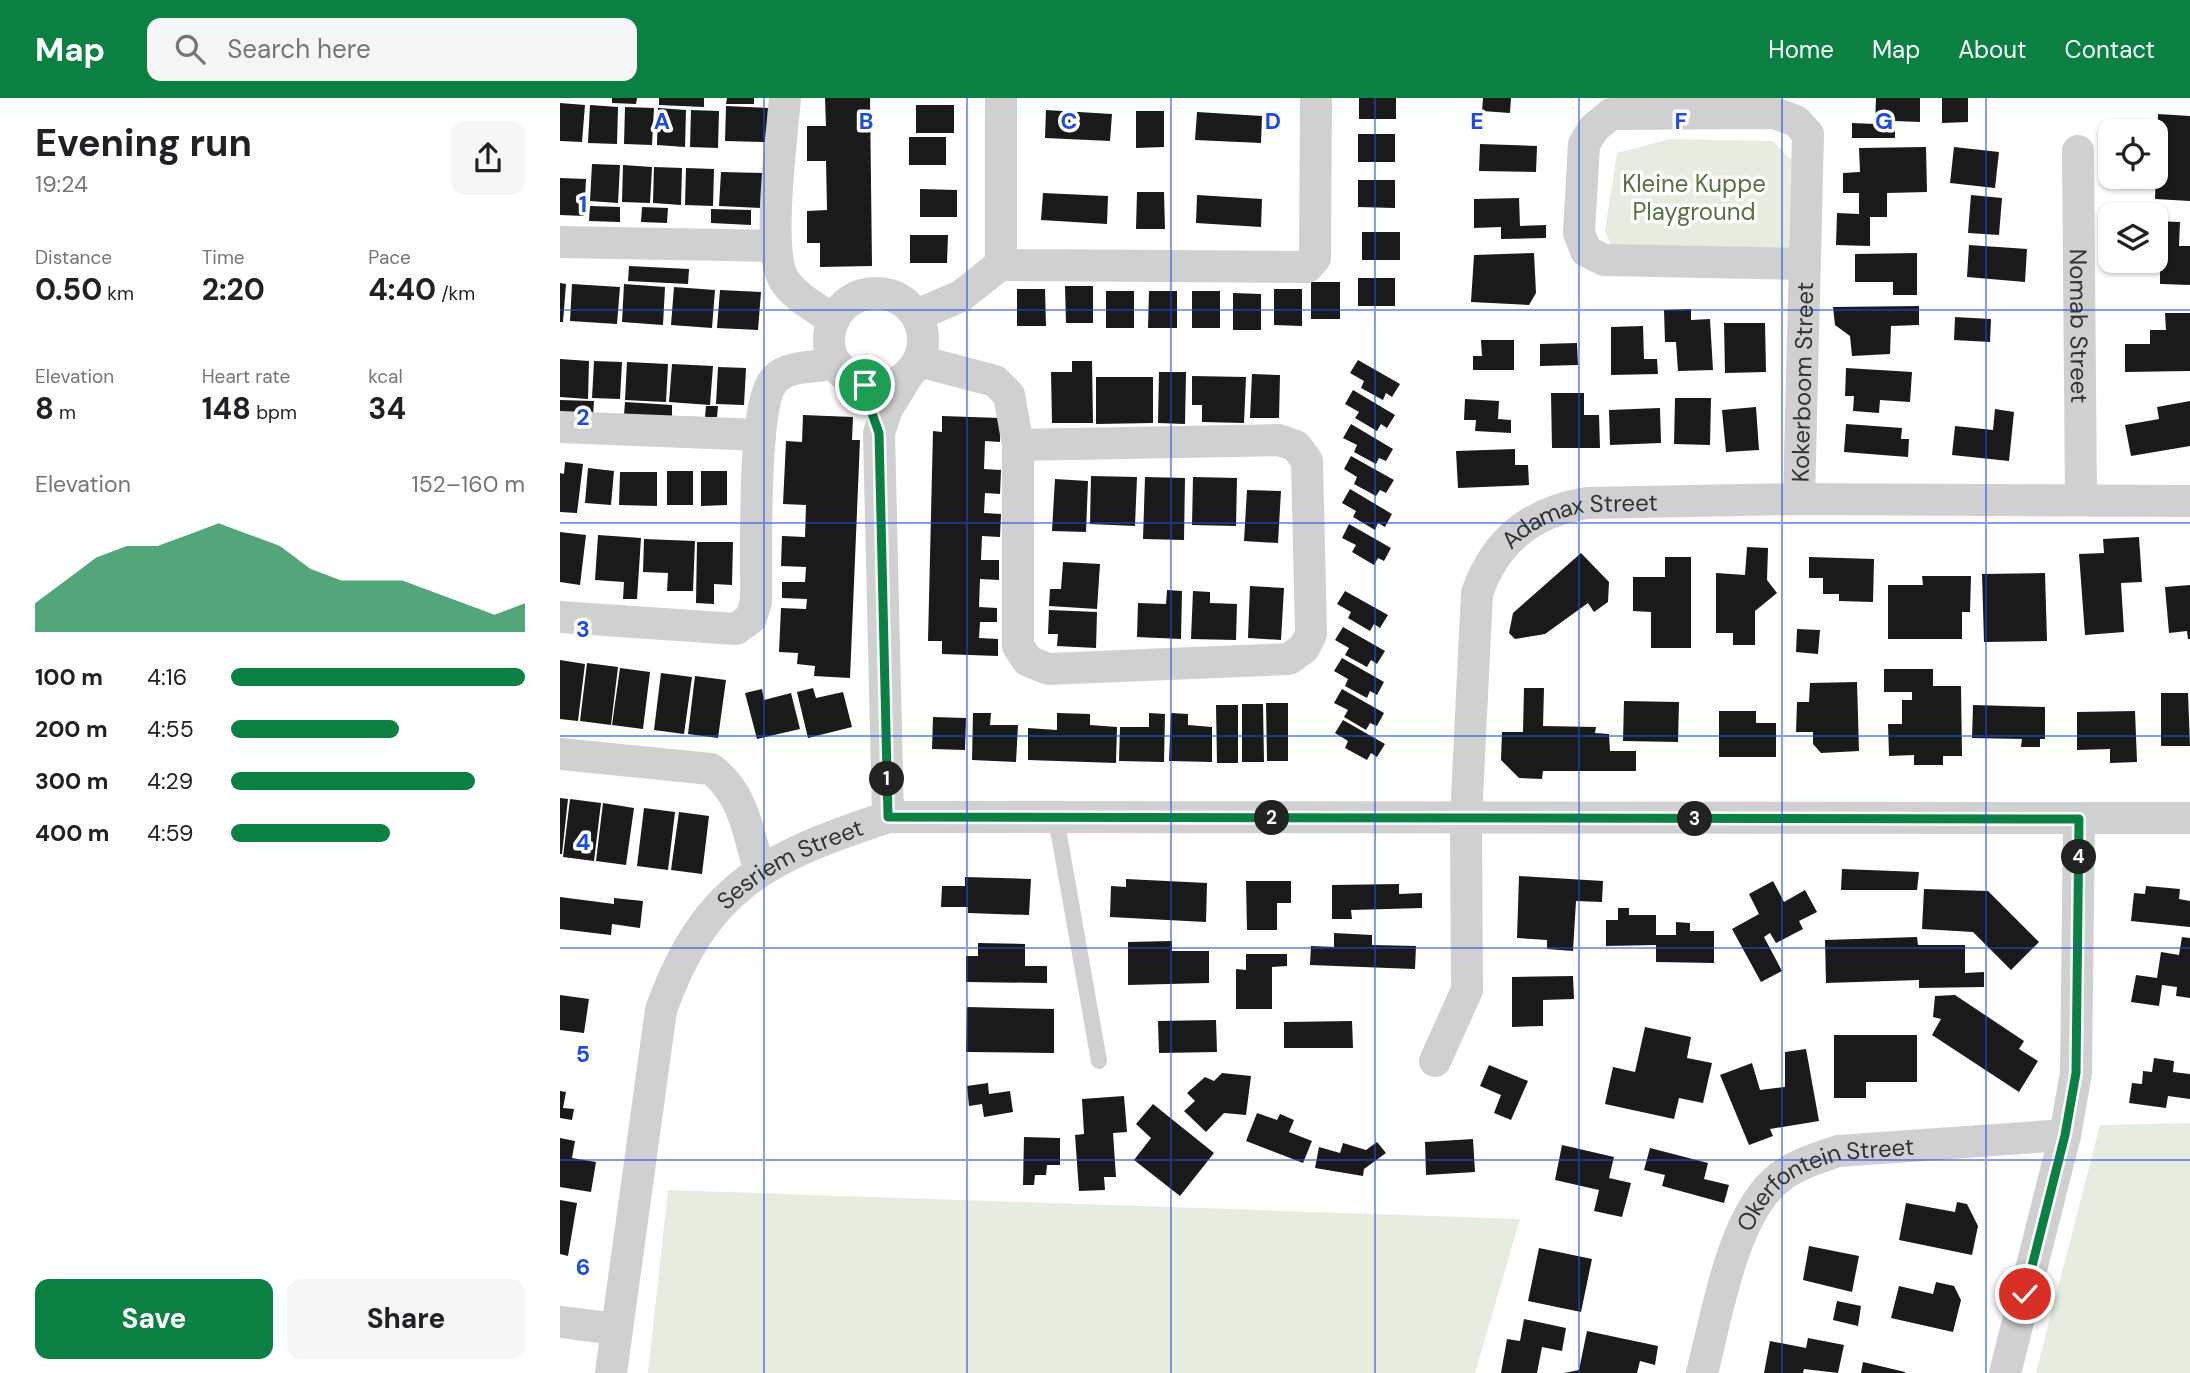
<!DOCTYPE html>
<html lang="en">
<head>
<meta charset="utf-8">
<style>
	body { margin:0; font-family:"DM Sans",sans-serif; background:#f6f6f6; color:#202124; height:100vh; display:flex; flex-direction:column; font-size:26px; white-space:nowrap }
	* { box-sizing:border-box; margin:0 }
	p { font-size:23px; color:#757577 }
	.icon { flex:none; width:38px; height:38px; fill:none; stroke:currentColor; stroke-width:2; stroke-linecap:round; stroke-linejoin:round }
	.map { position:relative; flex:1; overflow:hidden }
	.drawer { display:flex; flex-direction:column; background:#fff; width:560px }
	.drawer>* { flex:none }
	.fabs { position:absolute; left:1538px; top:21px; display:grid; gap:14px }
	.fabs a { display:grid; place-items:center; width:70px; height:70px; border-radius:14px; background:#fff; box-shadow:0 2px 5px #0004; font-size:35px }
	.pin { position:absolute; display:grid; place-items:center; width:60px; height:60px; color:#fff; margin:-30px; border:4px solid #fff; border-radius:50%; box-shadow:0 2px 7px #0007 }
	.km { position:absolute; width:35px; height:35px; margin:-18px; border-radius:50%; background:#222; color:#fff; font-size:19px; line-height:35px; text-align:center }
	.round { display:grid; place-items:center; flex:none; width:74px; height:74px; border-radius:14px; background:#f6f6f6 }
	.overview { display:flex; align-items:center; justify-content:space-between; height:119px; padding:0 35px }
	h1 { font-size:38px; font-weight:700; line-height:52px }
	.stats { display:grid; grid-template-columns:repeat(3,1fr); gap:10px; height:119px; padding:7px 35px }
	.stats div { display:grid; align-content:center }
	.stats b { font-size:30px; font-weight:700 }
	.stats small { font-size:19px; font-weight:400 }
	.stats p { font-size:19px }
	.chart { height:196px; padding:14px 35px }
	.chart p { display:flex; justify-content:space-between }
	.chart svg { width:100%; height:126px; margin-top:7px; fill:#0b8043; opacity:.7 }
	.button { display:flex; gap:14px; margin-top:auto; padding:14px 35px }
	.button a { flex:1; height:80px; border-radius:14px; background:#0b8043; color:#fff; font-size:28px; font-weight:700; line-height:80px; text-align:center }
	.button a+a { background:#f6f6f6; color:#202124 }
	ul { padding:0 35px; list-style:none; font-size:23px }
	li { display:grid; grid-template-columns:112px 84px 1fr; align-items:center; height:52px }
	li i { height:18px; border-radius:9px; background:#0b8043 }
	header { display:flex; align-items:center; gap:42px; box-sizing:border-box; height:98px; padding:0 35px; background:#0b8043; color:#fff }
	header strong { font-size:33px }
	nav { display:flex; gap:38px; margin-inline-start:auto; font-size:24px }
	.search { width:490px; height:63px; background:#f6f6f6; display:flex; align-items:center; gap:18px; box-sizing:border-box; padding:0 24px; border-radius:14px; color:#757577; font-size:26px }
	main { display:flex; flex:1; min-height:0 }
	.map>svg:first-child { display:block }
	.green { fill:#e6ecdf }
	.building { fill:#1a1a1a }
	.lines { fill:none; stroke-linecap:round; stroke-linejoin:round }
	.service { stroke:#d0d0d0; stroke-width:16 }
	.minor { stroke:#d0d0d0; stroke-width:32 }
	.route-casing { stroke:#fff; stroke-width:14 }
	.route { stroke:#0b8043; stroke-width:9 }
	.grid { fill:none; stroke:#1d4ed8; stroke-width:2; stroke-opacity:0.55 }
	.labels { text-anchor:middle; dominant-baseline:central; stroke-width:7; stroke-linejoin:round; paint-order:stroke }
	.park-label { font-size:24px; fill:#56703f; stroke:#fff }
	.street-label { font-size:24px; fill:#333; stroke:#fff }
	.grid-label { font-size:23px; text-anchor:middle; font-weight:bold; fill:#1d4ed8; stroke:#fff; stroke-width:7; stroke-linejoin:round; paint-order:stroke }
</style>
</head>
<body>
<header>
<strong>Map</strong>
<div class="search"><svg class="icon" aria-label="search" viewBox="0 0 24 24"><circle cx="10" cy="10" r="6"/><path d="M15 15l6 6"/></svg>Search here</div>
<nav><a>Home</a><a>Map</a><a>About</a><a>Contact</a></nav>
</header>
<main>
<section class="drawer">
<div class="overview"><div><h1>Evening run</h1><p>19:24</p></div><a class="round"><svg class="icon" aria-label="share" viewBox="0 0 24 24"><path d="M12 15V3M7 8l5-5 5 5M5 13v7h14v-7"/></svg></a></div>
<div class="stats">
<div><p>Distance</p><b>0.50<small> km</small></b></div>
<div><p>Time</p><b>2:20</b></div>
<div><p>Pace</p><b>4:40<small> /km</small></b></div>
</div>
<div class="stats">
<div><p>Elevation</p><b>8<small> m</small></b></div>
<div><p>Heart rate</p><b>148<small> bpm</small></b></div>
<div><p>kcal</p><b>34</b></div>
</div>
<div class="chart"><p><span>Elevation</span>152–160 m</p>
<svg viewBox="0 0 160 44" preserveAspectRatio="none"><path d="M0 44V34L10 26L20 18L30 14L40 14L50 10L60 6L70 10L80 14L90 22L100 26L110 26L120 26L130 30L140 34L150 38L160 34V44z"/></svg>
</div>
<ul>
<li><b>100 m</b>4:16<i style="width:100%"></i></li>
<li><b>200 m</b>4:55<i style="width:57%"></i></li>
<li><b>300 m</b>4:29<i style="width:83%"></i></li>
<li><b>400 m</b>4:59<i style="width:54%"></i></li>
</ul>
<div class="button"><a>Save</a><a>Share</a></div>
</section>
<div class="map">
<svg width="1630" height="1275" viewBox="0 0 1630 1275">
	<rect width="100%" height="100%" fill="#fff"/>
	<path class="green" d="M1110 41 1213 43 1231 62 1229 158 1054 153 1045 133 1057 55Z
		M1630 1025V1275H1476L1540 1027Z
		M108 1092 960 1121 915 1275H88Z"/>
	<path class="building" d="M52 0H77L76 6 52 5Z
		M99 0H144V9L99 7Z
		M167 0H194V6H166Z
		M265 0H310L312 168 260 169V145H247V113L267 112 266 63H247V28H266Z
		M799 0H836V21H799Z
		M923 0H951L950 15 922 13Z
		M1316 0H1360V24L1335 23V40H1292V25L1315 26Z
		M1382 0H1408V24L1382 25Z
		M0 5 25 7 22 44 0 43Z
		M30 7 58 9 57 46 28 45Z
		M356 7H394V35H356Z
		M166 8 208 10 207 44 165 43Z
		M65 9 94 10 92 47 64 46Z
		M98 10 126 12 125 49 97 47Z
		M131 12 159 13 158 50 130 49Z
		M486 12 552 16 550 43 485 40Z
		M576 13H604V49L576 50Z
		M637 14 702 18 701 45 635 42Z
		M1598 16 1630 18V103L1595 101Z
		M798 36H835V64H798Z
		M349 39H386V67H349Z
		M920 46 977 48 976 74 919 73Z
		M1366 49 1367 94 1327 95V119H1310V148L1276 147 1277 115 1299 116V95H1283V75L1300 74 1299 50Z
		M1394 49 1439 54 1435 90 1390 85Z
		M32 66 60 67 58 105 30 103Z
		M63 67 92 69 90 105 62 104Z
		M94 69 122 70 121 107 93 105Z
		M126 70 154 71 153 108 125 107Z
		M161 74 203 75 201 110 159 108Z
		M0 80 26 81 24 118 0 117Z
		M798 82H835V110L798 109Z
		M360 91 397 92V119H360Z
		M577 94H604L605 131H576Z
		M483 95 548 98 547 126 481 122Z
		M637 97 702 101 701 129 636 125Z
		M1411 97 1442 100 1439 137 1408 135Z
		M959 100 960 128 986 127V140L941 141V129L914 130V101Z
		M30 108 60 109V124L29 123Z
		M82 109 108 110 107 125 81 124Z
		M151 111 191 112V127L151 125Z
		M1596 123 1620 124 1619 148H1630V187L1600 186V171L1577 170V163H1596Z
		M802 134H840V162H802Z
		M350 137H388L387 165H350Z
		M1409 147 1467 151 1465 184 1407 179Z
		M974 155 976 195 969 207 911 204 914 157Z
		M1357 155V197H1333V184H1295V156Z
		M69 168 129 171 128 186 68 183Z
		M798 180H835V208H798Z
		M751 184H780V221H751Z
		M0 185 6 186 3 224H0Z
		M12 186 60 189 57 226 10 223Z
		M64 186 105 189 103 227 62 224Z
		M505 188H533V225H506Z
		M114 189 155 192 152 230 111 227Z
		M457 191H485L486 228H457Z
		M714 191H742V228L714 227Z
		M160 192 201 194 198 232 157 230Z
		M546 193H574V230H546Z
		M589 193H617V230H588Z
		M632 193H660V230H632Z
		M673 195 701 196V232H673Z
		M1359 208V227L1331 228 1330 256 1292 258 1290 238 1275 227 1273 209Z
		M1131 211V222L1150 221 1153 272 1118 273 1116 244H1105L1104 212Z
		M1605 215H1630V273L1565 274V246H1590V232H1606Z
		M1395 219 1431 221 1430 244 1394 242Z
		M1164 225H1205L1206 274 1165 275Z
		M1083 228 1084 261H1097L1098 276 1051 277V229Z
		M921 242H954V272H913V258H922Z
		M1017 245 1018 267 980 268V246Z
		M0 261 29 263 28 301 0 299Z
		M798 262 840 286 832 299 826 295 823 302 801 290 804 283 790 275Z
		M34 263 62 264 60 301 32 300Z
		M512 263H532L533 325H492L491 274H512Z
		M67 264 108 266 106 304 65 302Z
		M112 266 153 268 150 307 109 304Z
		M158 269 186 270 184 307 156 306Z
		M1286 270 1352 274 1350 304 1320 302 1319 315 1293 313 1294 298H1285Z
		M599 274H626L625 326 598 325Z
		M692 276 720 277 719 320H690Z
		M632 278 686 279 684 325 642 324V307H632Z
		M536 279H593V325L536 326Z
		M793 292 835 317 827 330 821 326 817 333 795 320 799 314 785 306Z
		M991 295H1024V317H1039L1040 350H992Z
		M1115 300H1151L1150 347 1114 346Z
		M905 301 939 303 938 321 951 322V335L915 333 916 322H904Z
		M0 302 34 303 33 317 0 316Z
		M1630 303V348L1571 358 1565 327 1599 321 1597 309Z
		M65 304 112 307V320L64 317Z
		M146 308H158L157 319H145Z
		M1196 309 1199 352 1166 354 1162 312Z
		M1100 310 1101 345 1050 347 1049 312Z
		M1435 311 1454 314 1449 363 1392 357 1395 328 1433 332Z
		M243 317 293 319 292 342H300L290 580 254 578 255 568 237 566 238 555 219 554 221 510 246 511 247 501 222 500V484H245L246 469 221 468 222 438 245 439 246 407 223 406 226 343 242 344Z
		M382 318 440 320V344L425 343 424 371 441 372 440 396 425 395 424 415 441 416 440 439 422 438 421 462H439V482L420 481 419 509 437 510V524H420L419 540 438 541V558L382 556V543H368L373 333 382 334Z
		M791 326 833 351 826 363 819 360 816 366 794 354 797 347 783 340Z
		M1286 326 1342 330 1341 341H1349L1348 359 1284 354Z
		M955 351V367H968L969 387 898 390 896 353Z
		M791 358 834 382 826 395 820 392 816 398 794 386 797 379 784 371Z
		M5 364 23 366 17 415 0 414V375L4 376Z
		M28 370 54 373 51 407 25 405Z
		M107 373H133V407H107Z
		M141 373H167V407L141 408Z
		M60 374H97V408L59 407Z
		M531 378 577 379 575 428 530 426Z
		M585 379 625 380 624 442 583 441Z
		M633 379 677 380 676 428 632 427Z
		M495 381 528 383 526 434 492 433Z
		M790 391 832 416 825 429 818 425 815 432 793 419 796 413 782 405Z
		M687 392 721 393 718 445 684 443Z
		M789 426 831 450 824 463 818 460 814 467 792 454 796 447 782 440Z
		M0 434 26 437 20 487 0 484Z
		M38 437 81 440 77 501H63L64 484 35 482Z
		M1579 439 1582 484 1561 485 1564 534 1525 537 1519 456 1544 455 1543 441Z
		M84 441 135 443 133 493H107L108 475 83 474Z
		M137 444H173L172 487 154 486V506L136 505Z
		M1187 449 1208 450 1207 482 1217 495 1195 513V547H1173V535H1156V475L1185 477Z
		M1021 455 1049 484 1048 504 1034 514 1028 505 985 536 955 541 949 535 953 515Z
		M1105 459H1131V550H1091V514L1073 513V479H1105Z
		M1249 459 1314 461 1313 504 1279 503V496H1263V480H1249Z
		M503 464 540 466 537 511 489 508 490 491H501Z
		M1485 475 1487 543 1424 544 1422 476Z
		M1362 478H1411L1410 514H1402V541H1328V487H1363Z
		M1630 487V541H1628L1627 533 1609 535 1605 489Z
		M690 488 724 490 721 542 688 540Z
		M607 492 622 493 621 541 577 539 578 505 606 506Z
		M633 493 650 494V505L677 506 676 542 631 541Z
		M785 493 828 517 820 530 814 526 810 533 788 520 791 514 777 506Z
		M489 512 537 514 536 550 497 548 498 536H488Z
		M783 529 825 553 817 566 811 562 807 569 785 557 789 550 775 542Z
		M1237 531 1260 532 1258 556 1236 554Z
		M782 560 824 584 817 597 810 593 807 600 785 588 788 581 774 573Z
		M0 562 25 566 18 623 0 621Z
		M27 565 58 569 51 627 20 623Z
		M60 570 90 574 83 631 52 627Z
		M1324 571H1373V588H1401L1402 658H1383V667H1354V657L1329 658 1328 626H1342V602H1352V594H1324Z
		M101 575 132 579 124 636 94 632Z
		M135 578 166 582 158 640 128 636Z
		M1297 584 1299 653 1261 655 1253 646V634H1236L1237 604H1249L1250 585Z
		M253 590 256 600 283 594 292 629 248 640 237 594Z
		M964 590H984L983 628 1036 629 1035 635 1049 636 1050 653H1076V673H983L982 681 959 680 941 662 942 634H963Z
		M202 591 204 602 231 595 240 631 197 641 185 595Z
		M782 591 824 615 817 628 810 625 806 632 784 619 788 612 774 605Z
		M1601 595H1628L1630 648H1601Z
		M1064 603 1119 604 1118 644 1063 643Z
		M706 605H728V663H707Z
		M682 606H703L704 664H682Z
		M656 607H678V665H657Z
		M1413 607 1485 609V641H1480V649H1461L1462 641 1412 640Z
		M1159 613H1196V625H1216V659H1159Z
		M1575 613 1577 664 1550 665V651L1517 652V614Z
		M413 615H431L430 627H458L456 664 412 662Z
		M497 615 530 616V627L557 629 556 665 468 662V630L497 632Z
		M589 615 605 616 604 664 559 663 560 629H589Z
		M611 615 628 616V627L652 629V664L609 663Z
		M373 619 406 620 405 652 372 651Z
		M783 622 825 646 817 659 811 655 807 662 785 650 788 643 775 635Z
		M0 700 8 701 2 756H0Z
		M10 701 41 705 34 763 3 759Z
		M43 705 74 710 66 767 36 763Z
		M84 710 115 714 108 772 77 768Z
		M119 714 149 718 142 776 111 772Z
		M1282 771 1359 774 1357 792H1281Z
		M959 778 1043 783 1042 804 1016 803 1013 853 987 851V842L957 840Z
		M405 779 471 781 469 817 408 815V809H381L382 788H405Z
		M566 781 647 785 646 824 550 819 551 788 566 789Z
		M686 783H731V805H717V832H687Z
		M1213 783 1224 804 1245 792 1257 814 1239 823 1243 831 1216 845 1210 835 1204 839 1222 873 1201 884 1172 831 1199 816 1189 796Z
		M839 786V796L862 795V810L791 812 792 821H772V787Z
		M1586 788 1620 791 1619 801 1630 803V829L1571 823 1574 795 1585 796Z
		M1364 791 1428 793 1479 844 1451 872 1413 834 1362 831Z
		M0 799 54 806V800L83 803 80 830 52 826 51 837 0 831Z
		M1058 810H1069V817H1096V837H1116V824L1130 825V833H1154V865L1096 864V847L1046 848V822H1058Z
		M774 835 812 837V847L856 848 855 871 750 867 751 848 774 849Z
		M1357 839 1358 847H1405V875L1424 874V889L1359 890V882L1266 885 1265 842Z
		M1622 839 1630 840V900L1616 898 1617 889 1602 887 1599 908 1571 904 1576 877 1597 880 1601 854 1619 857Z
		M612 843V853H649V885L568 887V844Z
		M418 845 465 846V868H487V885L406 884V858H418Z
		M686 856H727V868L712 869V911H676V871L686 872Z
		M1013 878 1014 901 983 902V928L952 929V879Z
		M0 897 29 901 24 935 0 932Z
		M1395 897 1464 943 1459 951 1478 963 1459 994 1372 937 1381 921 1373 919 1375 898Z
		M407 909 494 911V955L406 954Z
		M656 922 657 954 599 955 598 923Z
		M792 923 793 950H724V924Z
		M1085 929 1131 939 1127 960 1152 965 1143 1005 1119 1000 1114 1021 1045 1006 1053 969 1075 974Z
		M1274 937H1357V984H1306V1000H1274Z
		M1246 951 1259 1023 1210 1031 1213 1038 1189 1047 1160 977 1192 965 1200 992 1225 989V954Z
		M1594 960 1614 963 1613 974 1630 976V1001L1608 998 1606 1010 1569 1005 1572 985 1582 986 1583 973 1592 974Z
		M929 967 968 983 951 1022 934 1015 941 997 920 988Z
		M662 975 691 978 686 1017 664 1015 646 1034 624 1013 635 1003 627 995 645 979 654 983Z
		M428 985 429 996 450 993 453 1014 424 1019 422 1006 409 1008 407 988Z
		M0 993 6 994 3 1010 14 1011 12 1022 0 1020Z
		M564 998 567 1034 553 1035 556 1079H544L545 1092 519 1093 515 1037 524 1036 522 1001Z
		M593 1006 654 1055 620 1098 574 1062 591 1040 576 1026Z
		M697 1015 717 1022 720 1016 734 1022 729 1034 752 1043 743 1065 686 1043Z
		M464 1039 500 1040V1067H487L486 1077H475L474 1087H463Z
		M0 1040 15 1043 12 1060 36 1064 31 1094 0 1089Z
		M913 1041 915 1074 866 1077 865 1044Z
		M817 1044 826 1055 804 1071 803 1078 755 1070 759 1049 780 1055 783 1045 806 1052Z
		M1002 1047 1054 1059 1049 1080 1071 1085 1062 1119 1034 1113 1039 1092 995 1082Z
		M1090 1050 1148 1065 1144 1081 1169 1087 1164 1105 1102 1088 1105 1077 1084 1072Z
		M0 1102 17 1105 8 1158 0 1156Z
		M1397 1104 1407 1106 1418 1128 1412 1157 1339 1142 1346 1105 1395 1114Z
		M1249 1148 1299 1158 1292 1194 1243 1182Z
		M979 1150 1032 1161 1021 1214 968 1203Z
		M1376 1184 1394 1188 1401 1202 1393 1234 1331 1220 1339 1188 1373 1196Z
		M1277 1203 1301 1208 1298 1228 1273 1222Z
		M964 1221 1006 1230 1002 1253 982 1249 977 1275H941L947 1241 960 1243Z
		M1027 1233 1098 1248 1095 1267 1080 1263 1077 1275H1004L1019 1272Z
		M1248 1240 1284 1247 1278 1275 1244 1271 1243 1275H1204L1210 1243 1246 1250Z
		M1303 1264 1345 1274V1275H1301Z"/>
	<g class="lines">
		<path class="service" d="M496 720 539 963"/>
		<g class="minor">
			<path d="M225 0C222 39 206 152 224 182 236 200 257 210 274 222"/>
			<path d="M441 0V159L450 167 747 169 755 160 756 0"/>
			<path id="s1" d="M1518 53 1521 402"/>
			<path d="M0 144 215 148"/>
			<circle cx="316" cy="242" r="47"/>
			<path d="M357 217 401 198 445 163"/>
			<path d="M359 263 435 283 449 297 458 347V548L468 563 488 571 729 561 744 550 751 536 747 363 736 348 719 342 458 347"/>
			<path d="M0 329 200 337"/>
			<path id="s2" d="M1239 401 1248 36 1236 23 1214 15 1051 16 1034 30 1024 46 1019 135 1026 153 1044 162 1245 166"/>
			<path d="M0 519 176 531 191 520 196 504C197 463 191 306 215 281 228 267 258 269 277 266"/>
			<path d="M0 656 151 671C184 696 188 734 199 771"/>
			<path d="M328 719 319 335 327 311 349 275"/>
			<path id="s3" d="M875 963 907 892 906 720 917 495C936 442 971 414 1027 405L1239 401 1630 403"/>
			<path d="M0 1224 56 1231"/>
			<path id="s4" d="M51 1275 101 912C146 786 208 759 328 719L1630 720"/>
			<path id="s5" d="M1142 1275C1157 1218 1172 1116 1220 1079 1237 1066 1258 1060 1278 1053L1505 1037"/>
			<path d="M1445 1275 1505 1037 1516 975 1519 721"/>
		</g>
	</g>
	<g class="lines">
		<defs>
			<path id="route" d="M305 287 291 281 309 307 319 335 328 719 1519 721 1516 975 1505 1037 1465 1196"/>
		</defs>
		<use href="#route" class="route-casing"/>
		<use href="#route" class="route"/>
	</g>
	<path class="grid" d="M204 0V1275M407 0V1275M611 0V1275M815 0V1275M1019 0V1275M1222 0V1275M1426 0V1275M0 212H1630M0 425H1630M0 638H1630M0 850H1630M0 1062H1630"/>
	<g class="labels">
		<g class="park-label">
			<text x="1134" y="85">Kleine Kuppe<tspan x="1134" dy="28">Playground</tspan></text>
		</g>
		<g class="street-label">
			<text stroke="none"><textPath href="#s1" startOffset="175">Nomab Street</textPath></text>
			<text stroke="none"><textPath href="#s2" startOffset="117">Kokerboom Street</textPath></text>
			<text stroke="none"><textPath href="#s3" startOffset="614">Adamax Street</textPath></text>
			<text stroke="none"><textPath href="#s4" startOffset="570">Sesriem Street</textPath></text>
			<text stroke="none"><textPath href="#s5" startOffset="252">Okerfontein Street</textPath></text>
		</g>
	</g>
	<g class="grid-label">
		<text x="102" y="31">A</text>
		<text x="306" y="31">B</text>
		<text x="509" y="31">C</text>
		<text x="713" y="31">D</text>
		<text x="917" y="31">E</text>
		<text x="1121" y="31">F</text>
		<text x="1324" y="31">G</text>
		<text x="23" y="114">1</text>
		<text x="23" y="327">2</text>
		<text x="23" y="539">3</text>
		<text x="23" y="752">4</text>
		<text x="23" y="964">5</text>
		<text x="23" y="1177">6</text>
	</g>
</svg>
<div class="fabs">
<a><svg class="icon" aria-label="locate" viewBox="0 0 24 24"><circle cx="12" cy="12" r="6"/><path d="M12 2v4M12 18v4M2 12h4M18 12h4"/></svg></a>
<a><svg class="icon" aria-label="layers" viewBox="0 0 24 24"><path d="M12 4l9 5-9 5-9-5zM3 14l9 5 9-5"/></svg></a>
</div>
<div class="pin" style="left:305px;top:287px;background:#1e9e55"><svg class="icon" aria-label="arrive" viewBox="0 0 24 24"><path d="M6 21V4h12l-3 4 3 4H6"/></svg></div>
<div class="pin" style="left:1465px;top:1196px;background:#d93025"><svg class="icon" aria-label="check" viewBox="0 0 24 24"><path d="M5 12l5 5 9-10"/></svg></div>
<b class="km" style="left:327px;top:681px">1</b>
<b class="km" style="left:712px;top:720px">2</b>
<b class="km" style="left:1135px;top:721px">3</b>
<b class="km" style="left:1519px;top:759px">4</b>
</div>
</main>
</body>
</html>
